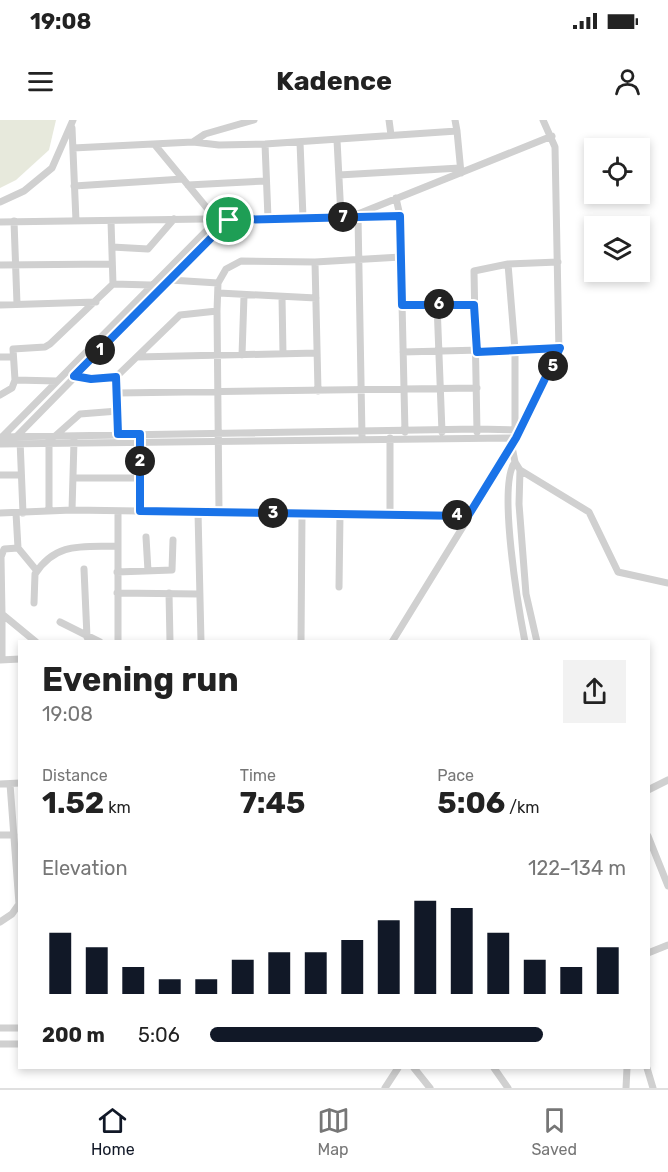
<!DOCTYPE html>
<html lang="en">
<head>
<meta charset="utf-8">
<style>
	body { margin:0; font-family:Rubik,sans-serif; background:#f2f2f2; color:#222; height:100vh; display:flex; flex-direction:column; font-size:22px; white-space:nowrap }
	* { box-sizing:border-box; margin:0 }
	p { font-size:20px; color:#767676 }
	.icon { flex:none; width:33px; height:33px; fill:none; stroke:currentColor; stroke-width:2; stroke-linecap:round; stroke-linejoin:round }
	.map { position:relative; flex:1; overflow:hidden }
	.details { position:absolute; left:18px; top:520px; width:632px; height:429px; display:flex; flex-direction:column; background:#fff; border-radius:0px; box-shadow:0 3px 9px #0003 }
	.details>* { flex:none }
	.buttons { position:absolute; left:584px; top:18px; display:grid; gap:12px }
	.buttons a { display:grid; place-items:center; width:66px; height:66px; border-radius:0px; background:#fff; box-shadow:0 3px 9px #0003; font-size:30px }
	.pin { position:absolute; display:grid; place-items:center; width:51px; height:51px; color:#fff; margin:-26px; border:3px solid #fff; border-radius:50%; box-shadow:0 2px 6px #0007 }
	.km { position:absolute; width:30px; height:30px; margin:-15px; border-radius:50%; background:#222; color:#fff; font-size:16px; line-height:30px; text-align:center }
	.round { display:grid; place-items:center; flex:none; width:63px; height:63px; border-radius:0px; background:#f2f2f2 }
	.headline { display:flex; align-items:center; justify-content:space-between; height:102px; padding:0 24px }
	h1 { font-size:33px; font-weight:700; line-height:45px }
	.metrics { display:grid; grid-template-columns:repeat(3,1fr); gap:9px; height:102px; padding:6px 24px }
	.metrics div { display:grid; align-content:center }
	.metrics b { font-size:30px; font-weight:700 }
	.metrics small { font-size:16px; font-weight:400 }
	.metrics p { font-size:16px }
	.chart { height:168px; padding:12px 24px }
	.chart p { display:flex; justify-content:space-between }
	.chart svg { width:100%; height:108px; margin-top:6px; stroke:#111827; stroke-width:6 }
	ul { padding:0 24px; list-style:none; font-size:20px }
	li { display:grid; grid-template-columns:96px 72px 1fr; align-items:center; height:45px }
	li i { height:15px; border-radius:8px; background:#111827 }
	.status { display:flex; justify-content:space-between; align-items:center; height:42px; padding:0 30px; background:#fff; direction:ltr }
	.status svg { height:16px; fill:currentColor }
	header { display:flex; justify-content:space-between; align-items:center; height:78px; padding:0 24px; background:#fff; font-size:27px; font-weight:700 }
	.dock { display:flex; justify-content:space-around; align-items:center; height:84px; border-top:2px solid #e0e0e0; background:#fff; font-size:16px; color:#767676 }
	.dock a { display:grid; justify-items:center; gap:3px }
	.dock .current { color:#111827 }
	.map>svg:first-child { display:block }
	.grass { fill:#e7e9dc }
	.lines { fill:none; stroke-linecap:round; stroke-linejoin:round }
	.street { stroke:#d0d0d0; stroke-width:7 }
	.route-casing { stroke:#fff; stroke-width:12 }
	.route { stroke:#1a73e8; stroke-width:8 }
</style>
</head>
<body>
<div class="status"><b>19:08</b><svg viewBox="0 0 49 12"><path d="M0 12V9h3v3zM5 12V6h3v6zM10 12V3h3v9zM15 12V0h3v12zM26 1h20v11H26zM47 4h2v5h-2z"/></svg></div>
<header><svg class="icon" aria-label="menu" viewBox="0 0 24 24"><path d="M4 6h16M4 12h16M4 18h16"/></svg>Kadence<svg class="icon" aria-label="person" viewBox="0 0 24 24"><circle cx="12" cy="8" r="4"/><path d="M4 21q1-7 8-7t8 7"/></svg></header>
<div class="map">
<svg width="668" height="968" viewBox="0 0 668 968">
	<rect width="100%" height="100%" fill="#fff"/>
	<path class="grass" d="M0 0H56L49 30 16 60 0 68Z"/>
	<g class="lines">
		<path class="street" d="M389 0 391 15
			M455 0 457 11
			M72 8 76 101
			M337 20 341 97
			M193 22 205 14 254 0
			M300 22 303 98
			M265 24 268 98
			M155 25 216 99
			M73 28 193 22 219 25 265 24 457 11 461 53
			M339 55 460 48
			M188 65 266 61
			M74 66 183 59
			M396 78 400 96 405 312
			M0 82 24 71 52 48 73 0
			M353 96 552 16
			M358 97 362 316
			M14 101 17 184
			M111 101 113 164
			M0 102 400 96
			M112 127 148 129 174 99
			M315 142 318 271
			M508 144 515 230V309
			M0 145 112 144
			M218 163 226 149 241 141 315 142 401 137
			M219 173 316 178
			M282 177 283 234
			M437 184 442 312
			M0 185 96 182
			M402 185H474
			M217 191 219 391
			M403 232 560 228
			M242 235 244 176
			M0 237H11
			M137 237 317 233
			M74 256 91 259 116 257 180 195 217 191 218 163 170 160
			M116 257 118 314
			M15 260 13 229 45 227 50 224 113 164 151 165
			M117 273 477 268
			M0 275 12 268 15 260 57 261
			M477 312 474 151 508 144 558 142
			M0 317 477 309 520 310
			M2 317 217 100
			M54 317 80 294 118 291
			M15 318 229 100
			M390 318V393
			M20 320 23 393
			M0 324 516 318
			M512 327 515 342 520 350 519 384 526 474 537 522
			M515 342C497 364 519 491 525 522
			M520 350 589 392 618 452 668 463
			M0 355H21
			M74 358H140
			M72 390 74 321
			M49 391V320
			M139 391 140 314
			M198 392 201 522
			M0 393 72 390 468 396
			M16 393 18 428 4 429 1 437 2 494 36 522
			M146 417 148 451
			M18 428 37 451
			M84 449 87 517
			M117 452 172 450 173 420
			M339 467 340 395
			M117 473 198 474
			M169 473 170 522
			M34 483 35 454C56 421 84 427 117 426
			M60 502 100 522
			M118 522V392
			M301 522 302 393
			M392 522 512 327 559 233 555 27 543 0
			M0 540 20 539
			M2 540V494
			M0 664 20 663
			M648 670 668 660
			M0 715H14
			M648 716 668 766
			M0 802 12 794 19 784 10 664
			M648 833 668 825
			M0 908H20
			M0 924H20
			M414 948 430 968
			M494 948 508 968
			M647 948 653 968
			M385 968 398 948
			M626 968 627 948"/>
	</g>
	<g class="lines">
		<defs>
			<path id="route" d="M400 96 402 185H474L477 232 560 228 516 318 468 396 140 391V314H118L116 257 91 259 74 256 229 100Z"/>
		</defs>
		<use href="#route" class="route-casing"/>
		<use href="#route" class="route"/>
	</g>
</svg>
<div class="buttons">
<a><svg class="icon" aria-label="locate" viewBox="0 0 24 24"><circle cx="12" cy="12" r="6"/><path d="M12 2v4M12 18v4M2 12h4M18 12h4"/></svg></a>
<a><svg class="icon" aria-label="layers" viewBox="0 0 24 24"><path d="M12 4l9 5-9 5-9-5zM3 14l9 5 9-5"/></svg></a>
</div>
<div class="pin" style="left:229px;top:100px;background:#1e9e55"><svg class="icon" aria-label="arrive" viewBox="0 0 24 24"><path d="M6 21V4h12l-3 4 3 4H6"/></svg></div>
<b class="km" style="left:100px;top:230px">1</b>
<b class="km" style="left:140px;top:341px">2</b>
<b class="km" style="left:273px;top:393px">3</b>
<b class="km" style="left:457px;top:395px">4</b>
<b class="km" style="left:553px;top:246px">5</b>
<b class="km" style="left:439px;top:184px">6</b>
<b class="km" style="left:343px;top:97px">7</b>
<section class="details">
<div class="headline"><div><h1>Evening run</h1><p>19:08</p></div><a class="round"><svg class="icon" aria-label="share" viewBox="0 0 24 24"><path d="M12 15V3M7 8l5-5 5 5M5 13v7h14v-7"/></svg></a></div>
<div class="metrics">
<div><p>Distance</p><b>1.52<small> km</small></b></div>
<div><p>Time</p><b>7:45</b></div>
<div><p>Pace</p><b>5:06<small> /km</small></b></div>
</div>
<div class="chart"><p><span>Elevation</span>122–134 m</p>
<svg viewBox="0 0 160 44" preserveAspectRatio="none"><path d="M5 44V19M15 44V25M25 44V33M35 44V38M45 44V38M55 44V30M65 44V27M75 44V27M85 44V22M95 44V14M105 44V6M115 44V9M125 44V19M135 44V30M145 44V33M155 44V25"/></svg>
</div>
<ul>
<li><b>200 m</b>5:06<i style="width:80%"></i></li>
</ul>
</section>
</div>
<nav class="dock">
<a class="current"><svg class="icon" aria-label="home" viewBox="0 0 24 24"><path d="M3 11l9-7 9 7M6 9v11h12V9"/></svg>Home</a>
<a><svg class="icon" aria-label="map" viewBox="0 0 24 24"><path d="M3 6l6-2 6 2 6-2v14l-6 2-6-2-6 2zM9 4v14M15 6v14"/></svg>Map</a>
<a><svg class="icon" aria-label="saved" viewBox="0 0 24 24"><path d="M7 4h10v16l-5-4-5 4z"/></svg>Saved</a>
</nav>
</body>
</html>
